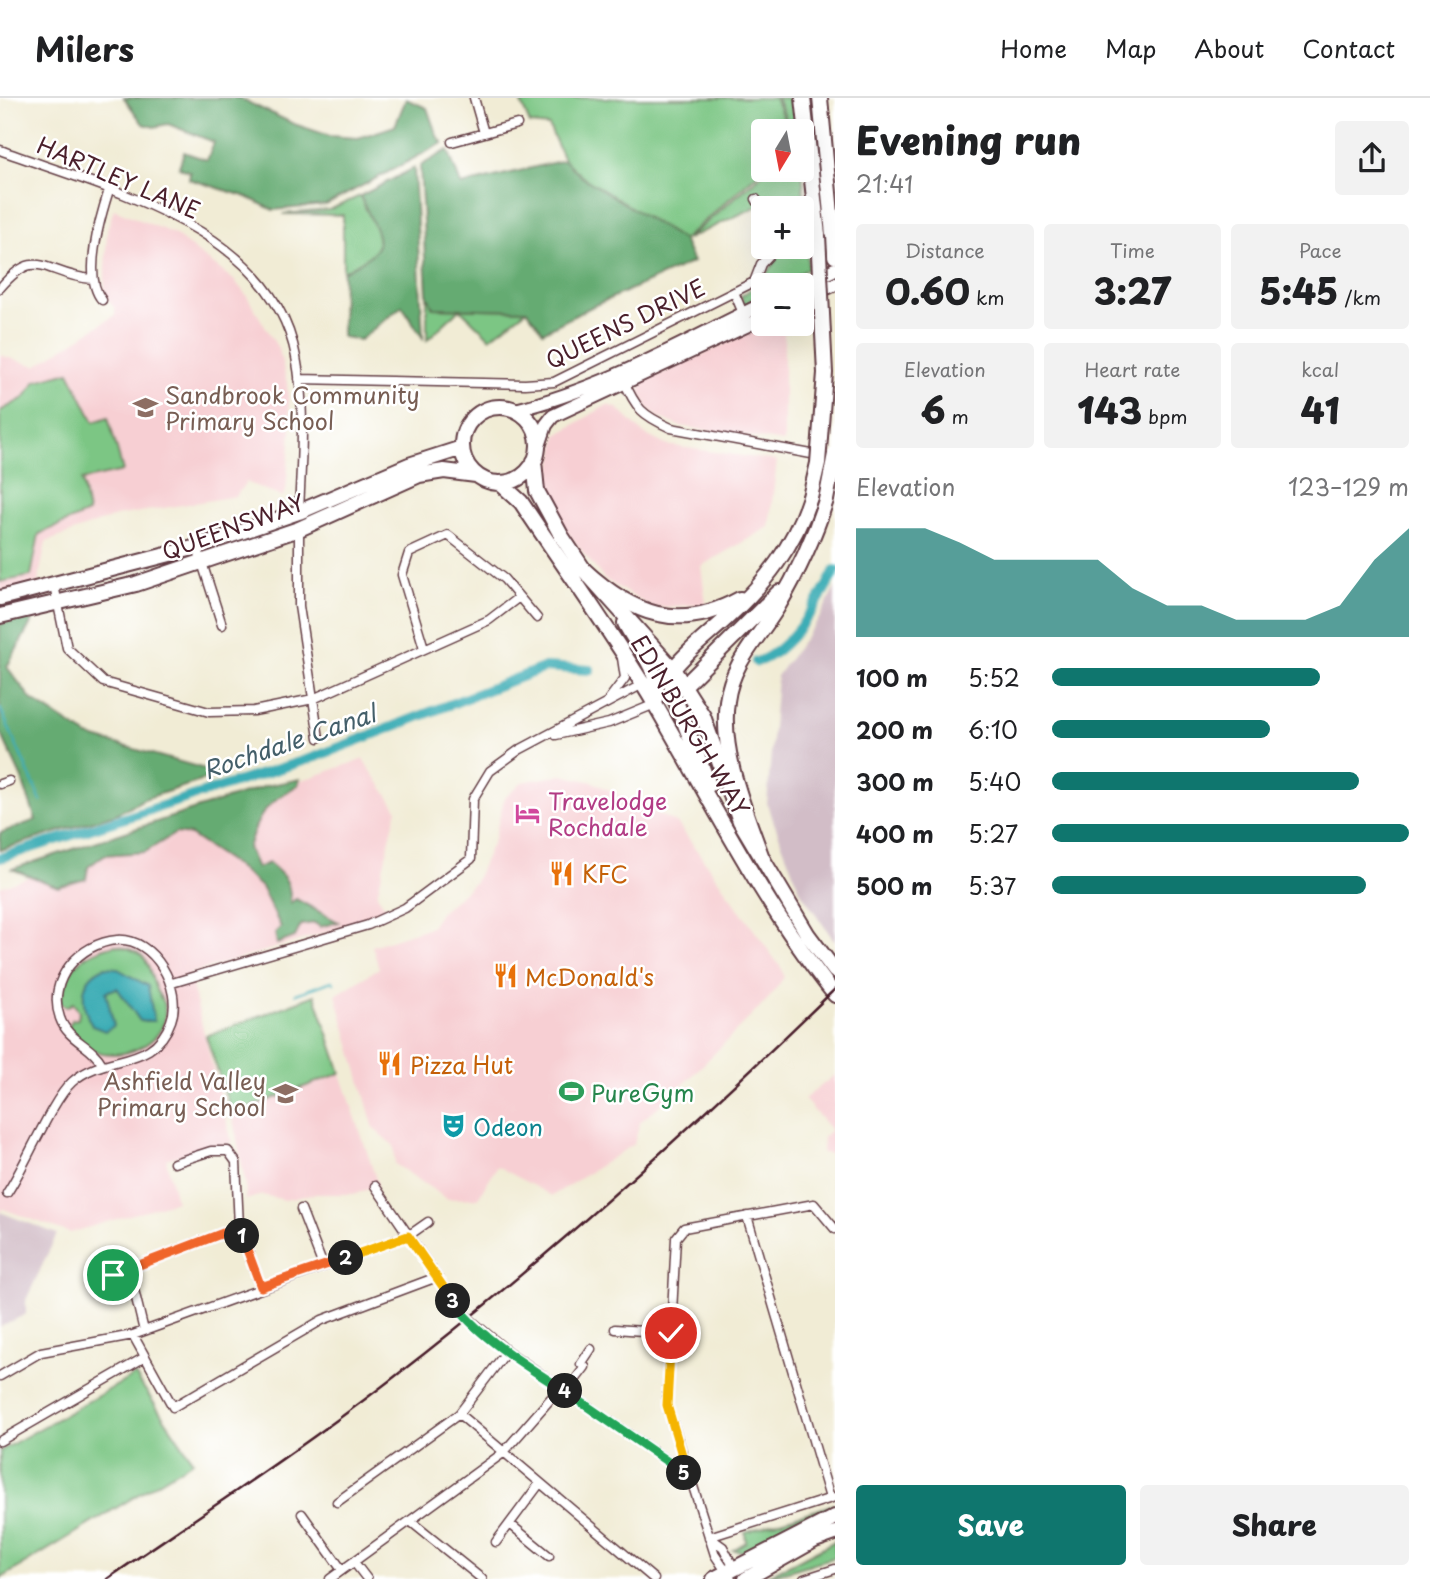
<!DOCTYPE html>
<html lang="en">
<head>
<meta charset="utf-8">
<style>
	body { margin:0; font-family:"Playpen Sans",sans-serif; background:#f2f2f2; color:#202124; height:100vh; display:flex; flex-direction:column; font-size:26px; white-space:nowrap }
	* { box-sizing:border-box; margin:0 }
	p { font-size:23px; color:#757577 }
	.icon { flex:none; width:38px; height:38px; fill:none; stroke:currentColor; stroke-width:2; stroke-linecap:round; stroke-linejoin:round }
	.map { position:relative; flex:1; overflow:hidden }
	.sheet { display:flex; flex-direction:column; background:#fff; width:595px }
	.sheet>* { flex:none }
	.needle { width:46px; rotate:190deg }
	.buttons { position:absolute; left:751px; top:21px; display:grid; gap:14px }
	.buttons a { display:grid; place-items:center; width:63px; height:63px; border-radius:7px; background:#fff; box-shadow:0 7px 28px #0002; font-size:35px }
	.pin { position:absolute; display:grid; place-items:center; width:60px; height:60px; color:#fff; margin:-30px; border:4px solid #fff; border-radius:50%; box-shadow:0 2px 7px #0007 }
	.km { position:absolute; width:35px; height:35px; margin:-18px; border-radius:50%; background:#222; color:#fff; font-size:19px; line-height:35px; text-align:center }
	.round { display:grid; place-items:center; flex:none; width:74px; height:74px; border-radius:7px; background:#f2f2f2 }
	.head { display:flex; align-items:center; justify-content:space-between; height:119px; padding:0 21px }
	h1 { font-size:38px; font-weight:800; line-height:52px }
	.metrics { display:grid; grid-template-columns:repeat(3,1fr); gap:10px; height:119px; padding:7px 21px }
	.metrics div { display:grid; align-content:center; border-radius:7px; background:#f2f2f2; text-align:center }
	.metrics b { font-size:35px; font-weight:800 }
	.metrics small { font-size:19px; font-weight:400 }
	.metrics p { font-size:19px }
	.chart { height:196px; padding:14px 21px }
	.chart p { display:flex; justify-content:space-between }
	.chart svg { width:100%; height:126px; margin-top:7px; fill:#0f766e; opacity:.7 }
	.cta { display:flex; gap:14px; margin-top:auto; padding:14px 21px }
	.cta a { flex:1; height:80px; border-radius:7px; background:#0f766e; color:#fff; font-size:28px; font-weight:800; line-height:80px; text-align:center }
	.cta a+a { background:#f2f2f2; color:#202124 }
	ul { padding:0 21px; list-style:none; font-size:23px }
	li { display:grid; grid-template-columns:112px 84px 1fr; align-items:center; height:52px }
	li i { height:18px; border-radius:9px; background:#0f766e }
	header { display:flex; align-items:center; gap:42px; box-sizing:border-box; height:98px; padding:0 35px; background:#fff; border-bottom:2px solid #e0e0e0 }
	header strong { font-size:33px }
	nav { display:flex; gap:38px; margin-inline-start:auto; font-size:24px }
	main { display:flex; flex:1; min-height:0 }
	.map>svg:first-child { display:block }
	.built { fill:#f7cfd3 }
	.industrial { fill:#d2bdc7 }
	.green { fill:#7cc684; stroke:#637258; stroke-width:2 }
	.forest { fill:#65ab72; stroke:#58654e; stroke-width:2 }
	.water { fill:#3cadb6; stroke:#436670; stroke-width:2 }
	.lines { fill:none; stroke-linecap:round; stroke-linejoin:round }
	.stream { stroke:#3cadb6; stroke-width:2.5 }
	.canal { stroke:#3cadb6; stroke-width:10 }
	.minor-casing { stroke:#633e44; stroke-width:11 }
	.primary-casing { stroke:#633e44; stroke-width:16 }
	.trunk-casing { stroke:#633e44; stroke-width:18 }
	.motorway-casing { stroke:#633e44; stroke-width:18 }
	.minor { stroke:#fff; stroke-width:8 }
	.primary { stroke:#fff; stroke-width:12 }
	.trunk { stroke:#fff; stroke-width:14 }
	.motorway { stroke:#fff; stroke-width:14 }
	.rail { stroke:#4a1f2b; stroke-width:2.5 }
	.motorway-bridge-casing { stroke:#633e44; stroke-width:18; stroke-linecap:butt }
	.motorway-bridge { stroke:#fff; stroke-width:14 }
	.split-1-casing { stroke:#fff; stroke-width:14 }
	.split-2-casing { stroke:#fff; stroke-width:14 }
	.split-3-casing { stroke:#fff; stroke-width:14 }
	.split-4-casing { stroke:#fff; stroke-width:14 }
	.split-5-casing { stroke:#fff; stroke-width:14 }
	.split-6-casing { stroke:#fff; stroke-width:14 }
	.split-1 { stroke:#f0652b; stroke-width:9 }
	.split-2 { stroke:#f0652b; stroke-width:9 }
	.split-3 { stroke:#f5b400; stroke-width:9 }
	.split-4 { stroke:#22a559; stroke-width:9 }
	.split-5 { stroke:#22a559; stroke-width:9 }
	.split-6 { stroke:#f5b400; stroke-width:9 }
	.labels { text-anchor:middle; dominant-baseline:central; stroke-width:5; stroke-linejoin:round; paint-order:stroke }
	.street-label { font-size:23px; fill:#4a1f2b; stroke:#fff }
	.education-label { font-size:23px; fill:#785e54; stroke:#fff; text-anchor:start }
	.hotel-label { font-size:23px; fill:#b23c85; stroke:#fff; text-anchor:start }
	.food-label { font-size:23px; fill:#c56008; stroke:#fff; text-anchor:start }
	.leisure-label { font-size:23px; fill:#27864d; stroke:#fff; text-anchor:start }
	.culture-label { font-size:23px; fill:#0d838f; stroke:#fff; text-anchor:start }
	.water-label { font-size:24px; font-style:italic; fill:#445f6a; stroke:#fff }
</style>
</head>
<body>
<header>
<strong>Milers</strong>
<nav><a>Home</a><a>Map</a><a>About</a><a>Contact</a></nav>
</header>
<main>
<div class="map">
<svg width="835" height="1481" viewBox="0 0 835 1481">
	<rect width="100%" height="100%" fill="#fff"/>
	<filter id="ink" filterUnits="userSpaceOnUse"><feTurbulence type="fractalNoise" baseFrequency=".0143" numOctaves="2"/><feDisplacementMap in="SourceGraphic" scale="14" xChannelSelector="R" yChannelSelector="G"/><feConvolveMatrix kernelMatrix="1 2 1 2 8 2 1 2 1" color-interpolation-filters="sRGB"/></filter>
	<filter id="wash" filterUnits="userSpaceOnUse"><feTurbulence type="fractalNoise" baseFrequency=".00686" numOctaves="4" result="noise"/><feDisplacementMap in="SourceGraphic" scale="28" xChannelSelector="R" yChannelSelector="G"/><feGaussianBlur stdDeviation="1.57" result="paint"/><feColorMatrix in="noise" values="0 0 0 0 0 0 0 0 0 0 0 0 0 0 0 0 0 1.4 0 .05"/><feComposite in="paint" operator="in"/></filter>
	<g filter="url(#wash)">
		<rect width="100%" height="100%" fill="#f1ecd5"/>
		<path class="built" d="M114 111 174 136 235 183 247 198 279 252 287 285 291 333 286 393 282 399 246 384 236 398 116 418 46 444 38 485 0 494V257L36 268 115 217V211L104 196 107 131Z
			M768 226H784V344L679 328 658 319 647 309 640 294 643 284Z
			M607 307 617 310 644 336 666 347 777 363 769 429 701 468 706 506 653 510 604 481 564 431 548 393 557 337Z
			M363 661 397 711 377 797 386 810 331 833 189 876 232 1045 166 1061 176 1103 70 1135 3 1111 0 1115V789Z
			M562 677 593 684 678 726 782 871 784 879 770 899 678 992 640 1024 634 1046 552 1098 497 1068 478 1100 447 1101 395 1066 394 1048 374 1031 336 897 379 870 372 848 431 829 440 815 475 784 494 741 504 701 522 684Z
			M315 897 378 1087 356 1096H314L285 1102 262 1097 245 1102 246 1088 232 1016 206 938Z
			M835 977V1057L822 1055 823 1039 831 1032 804 1001Z"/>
		<path class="industrial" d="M835 489V844L800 793 767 706 777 578 820 519Z
			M0 1114 57 1136 26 1202V1216L0 1229Z"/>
		<path class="green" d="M519 0H775L789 33H763V71L683 142 582 79 564 62 549 28 530 26Z
			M777 0H795L799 33H791Z
			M802 67 808 171 778 187H763V195L744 206 741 198 761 184 780 156V149H802V110H770L766 104 687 141 767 72H802Z
			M360 98C382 146 393 147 343 174V117L283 116 329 112Z
			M427 196 433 210 527 212 490 240 460 211 427 242Z
			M69 274 94 324 108 319 123 373 82 382 88 415 39 436 31 478 0 484V313L24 300 36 283Z
			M115 847C148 854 146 861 155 889 158 898 165 902 165 913 168 946 118 966 92 951 83 946 75 936 68 929L72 922 78 921 79 914 73 905 67 909 60 905C69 868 77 857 115 847Z
			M315 897 341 975 232 1016 206 938Z
			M135 1277 193 1363 0 1481V1353Z
			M835 1406V1413L748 1454 733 1452 746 1444 745 1434Z
			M835 1443V1459L761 1481H762Z"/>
		<path class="forest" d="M124 0H239L294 26 330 38 358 40 395 28 406 1 427 10 437 38 443 45 326 107 273 112 247 99 189 81 190 74 179 69 184 54 207 62 214 44 168 26 154 29 143 26Z
			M448 52 461 87 564 62 582 79 683 142 693 164 593 208 543 234 527 212 433 210 427 196 420 68Z
			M414 70 423 240 402 208 360 242 342 239 343 174C393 147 382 146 360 98Z
			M28 519 32 523 7 569 32 602 88 638 223 676 144 701 116 716 0 752V735L36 722 20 676 0 633V526Z
			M300 681 298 687C267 705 258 715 248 750L257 770 269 765C285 778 291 784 290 805L296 801 338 824 320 829 315 825 301 827 295 839 277 846 275 835 281 829 261 789 238 769 190 737 176 735 145 754 104 757 88 769 86 781 58 789 12 771 266 688Z"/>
		<path class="water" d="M105 869 116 870 148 888 154 923H140L117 890 106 894 114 928 105 933 92 928C80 906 78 880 105 869Z"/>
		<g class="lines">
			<path class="stream" d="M0 610 41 703
				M296 896 332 883 334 885"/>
			<path class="canal" d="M756 564C789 555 821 501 835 472
				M0 760 315 659 546 569 590 572"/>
		</g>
	</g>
	<g filter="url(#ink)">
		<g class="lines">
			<defs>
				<path id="minor" d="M474 0 484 35
					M452 44 517 26
					M0 52C106 91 272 129 296 259 306 310 301 362 299 414
					M756 101 763 113
					M0 190C38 146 44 177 92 181
					M734 194 745 220
					M102 202C82 179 100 120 109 92
					M299 281 525 286 554 284 754 184 761 166 777 149
					M623 281C636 311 642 317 671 330L822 358
					M299 431V508L319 640
					M197 449 222 527
					M54 487 67 550 103 584 209 614 254 613 313 601 489 522 519 499
					M424 550 402 477 409 455 448 437 504 481 537 520
					M609 601 625 580 622 560
					M556 637 609 625 655 606
					M0 686 9 683
					M172 885 368 827 405 810 471 761 473 701 490 673 519 652 643 586
					M174 1065 211 1053H228L236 1064 239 1129 261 1189
					M375 1088 460 1213 507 1253 688 1377
					M7 1095C26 1067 51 1003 72 984 105 954 154 972 171 923 183 891 154 839 117 842 80 845 46 882 60 920 68 943 92 947 102 966
					M301 1111 323 1168
					M747 1118 830 1400
					M129 1171 144 1233
					M113 1177 239 1129
					M615 1231 671 1235
					M133 1237 173 1309 322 1222 437 1179
					M0 1278 41 1254 133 1237 408 1138 428 1124
					M566 1294 585 1269 581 1266 591 1251
					M459 1316 654 1481
					M0 1343 145 1259
					M337 1404 459 1316 507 1253
					M302 1416 342 1472
					M410 1423 482 1481
					M510 1426 549 1458
					M709 1439 835 1399
					M709 1439 723 1449 735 1472
					M496 1444 540 1385
					M354 1464 367 1481
					M330 1481 503 1355 560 1290
					M731 1481 715 1457 667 1307 676 1140 684 1130 814 1106 835 1131
					M804 1481 835 1471"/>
				<path id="primary" d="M802 187 835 171
					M802 202 835 186
					M515 312C603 291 682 245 763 206
					M538 351 546 327 553 318 763 220"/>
				<path id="trunk" d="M462 347a38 38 0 1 1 76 0a38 38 0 1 1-76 0Z
					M534 363 537 393 562 439 584 472 673 571 703 618 740 723 808 837 835 873
					M500 385 521 404C566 472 615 538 656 608 713 706 765 809 835 897
					M0 500 197 449 299 414 409 367 462 350
					M0 518 136 486 299 431 419 377 444 373 476 377
					M625 525C638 551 664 575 655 606
					M673 571 670 581 673 596 709 687
					M714 1481 835 1419
					M746 1481 815 1442 835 1435"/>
				<path id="motorway" d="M803 0 818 137
					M820 0 835 158
					M584 472C632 516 678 535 740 501
					M673 571C689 551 710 536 729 518 766 484 794 448 810 399
					M684 588 779 494
					M762 760C745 712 720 655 727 603 732 565 757 542 777 510 797 476 814 440 826 402"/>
			</defs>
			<use href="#minor" class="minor-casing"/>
			<use href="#primary" class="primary-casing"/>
			<use href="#trunk" class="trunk-casing"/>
			<use href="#motorway" class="motorway-casing"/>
			<use href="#minor" class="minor"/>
			<use href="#primary" class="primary"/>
			<use href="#trunk" class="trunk"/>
			<use href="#motorway" class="motorway"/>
			<path class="rail" d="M107 1481C203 1415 301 1351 393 1280 549 1160 694 1028 835 891"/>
			<defs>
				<path id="motorway-bridge" d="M810 399 818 365 825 275 818 137
					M826 402 835 356"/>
			</defs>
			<use href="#motorway-bridge" class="motorway-bridge-casing"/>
			<use href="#motorway-bridge" class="motorway-bridge"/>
		</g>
	</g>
	<g class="lines" filter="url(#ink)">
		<defs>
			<path id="split-1" d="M113 1177 239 1129 242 1138"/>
			<path id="split-2" d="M242 1138 261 1189 346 1160"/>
			<path id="split-3" d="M346 1160 408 1138 453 1203"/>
			<path id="split-4" d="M453 1203C476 1238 530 1270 565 1293"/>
			<path id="split-5" d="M565 1293 684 1375"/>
			<path id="split-6" d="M671 1235 667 1307 688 1377 684 1375"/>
		</defs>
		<use href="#split-1" class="split-1-casing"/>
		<use href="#split-2" class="split-2-casing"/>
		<use href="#split-3" class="split-3-casing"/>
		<use href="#split-4" class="split-4-casing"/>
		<use href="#split-5" class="split-5-casing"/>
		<use href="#split-6" class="split-6-casing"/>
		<use href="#split-1" class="split-1"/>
		<use href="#split-2" class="split-2"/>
		<use href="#split-3" class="split-3"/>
		<use href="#split-4" class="split-4"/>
		<use href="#split-5" class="split-5"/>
		<use href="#split-6" class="split-6"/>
	</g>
	<defs>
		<symbol id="school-bare" viewBox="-9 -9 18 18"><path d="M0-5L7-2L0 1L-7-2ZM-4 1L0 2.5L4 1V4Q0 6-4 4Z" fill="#8d6e63" stroke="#fff" stroke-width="2.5" paint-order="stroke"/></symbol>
		<symbol id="hotel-bare" viewBox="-9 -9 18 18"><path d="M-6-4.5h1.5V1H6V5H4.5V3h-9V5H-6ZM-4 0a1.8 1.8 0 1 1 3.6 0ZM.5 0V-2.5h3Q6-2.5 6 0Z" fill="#d1479c" stroke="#fff" stroke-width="2.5" paint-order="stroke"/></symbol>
		<symbol id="restaurant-bare" viewBox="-9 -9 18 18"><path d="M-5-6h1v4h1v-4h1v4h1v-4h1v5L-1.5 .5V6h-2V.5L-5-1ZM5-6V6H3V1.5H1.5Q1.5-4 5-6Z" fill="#e8710a" stroke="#fff" stroke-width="2.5" paint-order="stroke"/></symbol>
		<symbol id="stadium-bare" viewBox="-9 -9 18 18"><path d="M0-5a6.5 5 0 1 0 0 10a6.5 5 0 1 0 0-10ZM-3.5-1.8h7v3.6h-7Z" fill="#2e9e5b" stroke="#fff" stroke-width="2.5" paint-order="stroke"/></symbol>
		<symbol id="theatre-bare" viewBox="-9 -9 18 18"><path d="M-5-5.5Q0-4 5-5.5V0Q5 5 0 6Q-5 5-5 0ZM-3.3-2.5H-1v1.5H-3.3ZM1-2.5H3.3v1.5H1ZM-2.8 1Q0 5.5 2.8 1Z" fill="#0f9aa8" stroke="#fff" stroke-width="2.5" paint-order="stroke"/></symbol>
	</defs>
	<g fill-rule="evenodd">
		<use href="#school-bare" x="128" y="292" width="35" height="35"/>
		<use href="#hotel-bare" x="510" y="698" width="35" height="35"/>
		<use href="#restaurant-bare" x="544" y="758" width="35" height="35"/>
		<use href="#restaurant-bare" x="488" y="860" width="35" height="35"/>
		<use href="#restaurant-bare" x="372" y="948" width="35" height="35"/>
		<use href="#stadium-bare" x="554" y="976" width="35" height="35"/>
		<use href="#school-bare" x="268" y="978" width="35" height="35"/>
		<use href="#theatre-bare" x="436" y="1010" width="35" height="35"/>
	</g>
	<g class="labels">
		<g class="street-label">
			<text transform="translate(119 79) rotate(23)">HARTLEY LANE</text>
			<text transform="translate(625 225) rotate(-26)">QUEENS DRIVE</text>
			<text transform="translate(233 428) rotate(-20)">QUEENSWAY</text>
			<text transform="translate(691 627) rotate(59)">EDINBURGH WAY</text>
		</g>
		<g class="education-label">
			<text x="165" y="296">Sandbrook Community<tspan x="165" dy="26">Primary School</tspan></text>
			<text x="266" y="982" text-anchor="end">Ashfield Valley<tspan x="266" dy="26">Primary School</tspan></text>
		</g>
		<g class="hotel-label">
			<text x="548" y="702">Travelodge<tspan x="548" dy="26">Rochdale</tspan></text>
		</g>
		<g class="food-label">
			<text x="582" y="775">KFC</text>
			<text x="525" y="878">McDonald's</text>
			<text x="410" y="966">Pizza Hut</text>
		</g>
		<g class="leisure-label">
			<text x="591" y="994">PureGym</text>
		</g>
		<g class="culture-label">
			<text x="473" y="1028">Odeon</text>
		</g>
		<g class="water-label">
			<text transform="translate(289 643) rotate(-19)">Rochdale Canal</text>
		</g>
	</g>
</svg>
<div class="buttons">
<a><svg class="needle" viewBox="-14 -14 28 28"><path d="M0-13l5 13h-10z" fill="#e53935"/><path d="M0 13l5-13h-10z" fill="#757577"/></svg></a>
<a>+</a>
<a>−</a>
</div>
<div class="pin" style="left:113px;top:1177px;background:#1e9e55"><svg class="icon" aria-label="arrive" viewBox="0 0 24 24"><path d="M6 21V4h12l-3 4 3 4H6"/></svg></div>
<div class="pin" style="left:671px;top:1235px;background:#d93025"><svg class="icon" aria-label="check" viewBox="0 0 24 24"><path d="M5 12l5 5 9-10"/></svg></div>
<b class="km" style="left:242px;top:1138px">1</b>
<b class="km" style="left:346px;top:1160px">2</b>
<b class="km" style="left:453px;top:1203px">3</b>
<b class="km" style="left:565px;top:1293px">4</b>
<b class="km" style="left:684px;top:1375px">5</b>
</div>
<section class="sheet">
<div class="head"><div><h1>Evening run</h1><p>21:41</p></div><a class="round"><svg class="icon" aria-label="share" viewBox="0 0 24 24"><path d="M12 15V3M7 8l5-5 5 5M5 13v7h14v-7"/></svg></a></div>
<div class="metrics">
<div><p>Distance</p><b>0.60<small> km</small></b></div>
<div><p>Time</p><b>3:27</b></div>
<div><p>Pace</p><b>5:45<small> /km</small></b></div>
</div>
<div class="metrics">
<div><p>Elevation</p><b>6<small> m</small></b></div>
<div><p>Heart rate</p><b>143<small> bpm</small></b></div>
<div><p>kcal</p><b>41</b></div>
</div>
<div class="chart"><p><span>Elevation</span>123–129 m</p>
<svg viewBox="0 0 160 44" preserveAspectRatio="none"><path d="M0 44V6L10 6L20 6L30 11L40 17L50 17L60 17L70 17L80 27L90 33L100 33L110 38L120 38L130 38L140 33L150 17L160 6V44z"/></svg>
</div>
<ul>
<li><b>100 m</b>5:52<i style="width:75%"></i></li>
<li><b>200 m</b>6:10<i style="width:61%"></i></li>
<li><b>300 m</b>5:40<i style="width:86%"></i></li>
<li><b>400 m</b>5:27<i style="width:100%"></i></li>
<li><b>500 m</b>5:37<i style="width:88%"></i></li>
</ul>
<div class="cta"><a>Save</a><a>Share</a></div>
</section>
</main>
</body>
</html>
